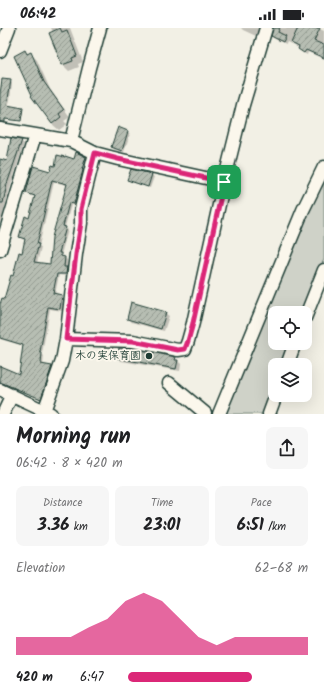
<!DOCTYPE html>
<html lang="en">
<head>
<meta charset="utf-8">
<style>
	body { margin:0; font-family:Kalam,"Klee One",sans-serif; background:#f6f6f6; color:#202124; height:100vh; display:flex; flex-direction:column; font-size:15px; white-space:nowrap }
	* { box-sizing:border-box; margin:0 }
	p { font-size:13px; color:#757577 }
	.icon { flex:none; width:22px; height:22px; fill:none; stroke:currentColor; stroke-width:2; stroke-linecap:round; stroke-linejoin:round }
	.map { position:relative; height:386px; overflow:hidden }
	.side { display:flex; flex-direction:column; background:#fff; flex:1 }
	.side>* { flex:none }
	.tools { position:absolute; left:268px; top:278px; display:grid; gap:8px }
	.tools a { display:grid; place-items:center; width:44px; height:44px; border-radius:8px; background:#fff; box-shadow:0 4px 16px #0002; font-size:20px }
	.pin { position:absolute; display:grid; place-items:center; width:34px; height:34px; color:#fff; margin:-17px; border-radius:8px; box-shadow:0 2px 6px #0006 }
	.round { display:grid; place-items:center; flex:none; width:42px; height:42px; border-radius:8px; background:#f6f6f6 }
	.head { display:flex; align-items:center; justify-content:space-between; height:68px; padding:0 16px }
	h1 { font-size:22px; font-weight:600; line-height:30px }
	.metrics { display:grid; grid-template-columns:repeat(3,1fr); gap:6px; height:68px; padding:4px 16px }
	.metrics div { display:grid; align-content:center; border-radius:8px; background:#f6f6f6; text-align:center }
	.metrics b { font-size:17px; font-weight:600 }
	.metrics small { font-size:11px; font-weight:400 }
	.metrics p { font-size:11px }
	.chart { height:112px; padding:8px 16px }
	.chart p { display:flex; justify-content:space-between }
	.chart svg { width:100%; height:72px; margin-top:4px; fill:#db2777; opacity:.7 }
	ul { padding:0 16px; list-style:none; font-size:13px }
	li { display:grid; grid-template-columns:64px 48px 1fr; align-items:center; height:30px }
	li i { height:10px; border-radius:5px; background:#db2777 }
	.status { display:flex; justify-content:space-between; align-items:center; height:28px; padding:0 20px; background:#fff; direction:ltr }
	.status svg { height:11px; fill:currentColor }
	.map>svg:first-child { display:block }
	.green { fill:#cfd2c8; stroke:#77887e }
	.shadow { fill:#0003; fill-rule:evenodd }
	.building { fill:url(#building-hatch); stroke:#1f3d34; fill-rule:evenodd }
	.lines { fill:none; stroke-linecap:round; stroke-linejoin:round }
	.minor-casing { stroke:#1f3d34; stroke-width:15 }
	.minor { stroke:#fbf7ec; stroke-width:12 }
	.route-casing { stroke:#fff; stroke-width:8 }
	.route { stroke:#db2777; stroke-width:5 }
	.poi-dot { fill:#1f3d34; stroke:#fbf7ec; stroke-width:1.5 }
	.labels { text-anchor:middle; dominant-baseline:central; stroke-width:3.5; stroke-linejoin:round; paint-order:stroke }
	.poi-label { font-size:11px; font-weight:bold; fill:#1f3d34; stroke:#fbf7ec; text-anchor:end }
</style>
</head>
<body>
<div class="status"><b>06:42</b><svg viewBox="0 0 49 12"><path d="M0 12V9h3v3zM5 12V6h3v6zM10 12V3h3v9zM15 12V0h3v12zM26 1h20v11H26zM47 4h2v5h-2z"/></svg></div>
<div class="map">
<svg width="324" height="386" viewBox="0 0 324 386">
	<defs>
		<pattern id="building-hatch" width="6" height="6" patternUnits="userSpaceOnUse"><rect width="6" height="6" fill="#b7beb3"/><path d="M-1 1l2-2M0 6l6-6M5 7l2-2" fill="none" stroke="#949c92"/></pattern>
	</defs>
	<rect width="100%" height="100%" fill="#f2f0e5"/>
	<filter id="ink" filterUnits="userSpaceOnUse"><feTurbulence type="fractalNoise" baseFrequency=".025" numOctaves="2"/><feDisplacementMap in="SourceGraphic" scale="8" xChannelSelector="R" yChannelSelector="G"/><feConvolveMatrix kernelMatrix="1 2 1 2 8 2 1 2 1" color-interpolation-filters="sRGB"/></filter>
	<g filter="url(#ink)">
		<path class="green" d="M324 147V231L302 285H275V315H290L281 337H275V352L263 386H224Z"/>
		<path class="shadow" d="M51 0H70L83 34 78 36 79 39 69 43 63 37 50 5 53 4Z
			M241 0H261L257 8 256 7V8L243 2Z
			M274 0H318L324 3V31L308 24 307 27 302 24 299 21V20L287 14 286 16 275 11 272 8Z
			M25 24 28 27 31 26 37 32 50 61 70 89 64 93 67 96 59 102 52 96 32 68Z
			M10 53 12 55 10 72 4 92 0 91V68Z
			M119 101 128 104 130 106 124 124 114 121 112 119Z
			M21 113 24 116 10 160 0 198V132L8 134Z
			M85 130 88 132 84 144 85 145 77 178 71 177 65 199 68 202 61 227 63 228V230H65L67 232V240L68 242V248L59 247 55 267 62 268 64 270 62 283 50 281 42 326 44 328 43 338 52 339 54 341 43 372 0 354V339L20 348 24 318 0 311V280L5 272 23 226 26 212 22 211 20 208 30 191 36 169 30 167 27 165 55 139 75 132ZM54 154 67 157 51 238 37 235 41 219 39 218Z
			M131 143 152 147 154 149 150 160 131 154 129 151Z
			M165 285 169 288 164 303 131 294 128 291Z
			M118 330H175L181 336 180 343 121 333Z"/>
		<path class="building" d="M60 0 62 4 67 2 77 28 72 30 73 33 62 37 49 5Z
			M273 0H280L278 4 286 8 283 14 271 8Z
			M298 0H320L314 13 324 17V30L306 22 304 25 298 21 299 19 291 15Z
			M25 22 27 26 31 24 44 54 64 82 59 86 61 89 52 96 31 68 32 67 14 28Z
			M2 51 11 52 7 77 23 80 21 93 5 91V94H0V66Z
			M118 99 128 103 122 123 111 119Z
			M11 110 22 112 7 156 3 175H0V131L7 133Z
			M76 124 86 129 82 141 83 142 74 176 69 175 63 198 66 199 59 225H61V228L65 229 64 239H67L66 246H57L53 265 62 267 60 281 48 279 40 324 42 325 41 336 52 338 41 371 0 354V338L19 346 23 317 0 310V276L2 270 4 271 11 247 13 248 19 224 22 225 25 211 19 209 25 188 29 190 35 168 26 165 33 138 50 143 52 137 55 138 57 127 65 129V128L74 131ZM52 152 67 156 52 209 50 236 34 234 39 216H37Z
			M131 141 152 146 148 159 127 152Z
			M131 274 166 284 161 301 127 291Z
			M119 320H132L176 329 175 332H178L176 341 117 330Z"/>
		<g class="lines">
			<defs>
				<path id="minor" d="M0 23 9 0
					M0 101 71 113 95 125 118 131 224 154
					M71 113 89 40 100 0
					M0 222 35 107
					M305 290 324 242
					M66 311 133 313 178 322 185 321 188 313 193 295 224 154 243 77 266 0
					M287 337 295 315
					M169 355 205 385 204 386
					M0 362 51 386
					M44 383 62 333 66 311 76 226 81 195V181L95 125
					M3 386 12 367
					M219 386 303 182 324 139
					M269 386 276 367"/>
			</defs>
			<use href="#minor" class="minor-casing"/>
			<use href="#minor" class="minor"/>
		</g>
	</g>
	<g class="lines" filter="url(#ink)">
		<defs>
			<path id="route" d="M95 125 118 131 224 154 193 295 188 313 185 321 178 322 133 313 66 311 76 226 81 195V181Z"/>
		</defs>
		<use href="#route" class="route-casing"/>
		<use href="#route" class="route"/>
	</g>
	<circle class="poi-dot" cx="149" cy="328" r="4"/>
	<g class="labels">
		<g class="poi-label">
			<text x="141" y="328">木の実保育園</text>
		</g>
	</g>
</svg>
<div class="tools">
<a><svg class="icon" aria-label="locate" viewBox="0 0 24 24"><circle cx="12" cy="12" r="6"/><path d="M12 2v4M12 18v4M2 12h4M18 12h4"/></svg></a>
<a><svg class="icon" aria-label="layers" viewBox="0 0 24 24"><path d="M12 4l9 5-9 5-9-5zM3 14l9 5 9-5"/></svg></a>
</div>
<div class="pin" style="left:224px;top:154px;background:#1e9e55"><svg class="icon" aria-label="arrive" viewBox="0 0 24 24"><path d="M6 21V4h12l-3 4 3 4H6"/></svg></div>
</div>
<section class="side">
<div class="head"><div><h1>Morning run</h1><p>06:42 · 8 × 420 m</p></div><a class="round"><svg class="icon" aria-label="share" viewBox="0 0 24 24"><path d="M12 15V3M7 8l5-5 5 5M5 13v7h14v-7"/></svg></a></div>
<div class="metrics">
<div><p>Distance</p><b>3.36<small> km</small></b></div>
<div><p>Time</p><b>23:01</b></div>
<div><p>Pace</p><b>6:51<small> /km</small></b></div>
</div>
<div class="chart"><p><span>Elevation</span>62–68 m</p>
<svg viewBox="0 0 160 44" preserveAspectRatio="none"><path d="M0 44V33L10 33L20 33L30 33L40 27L50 22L60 11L70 6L80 11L90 22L100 33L110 38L120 33L130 33L140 33L150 33L160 33V44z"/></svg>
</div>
<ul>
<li><b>420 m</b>6:47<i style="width:69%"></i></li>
</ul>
</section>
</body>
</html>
